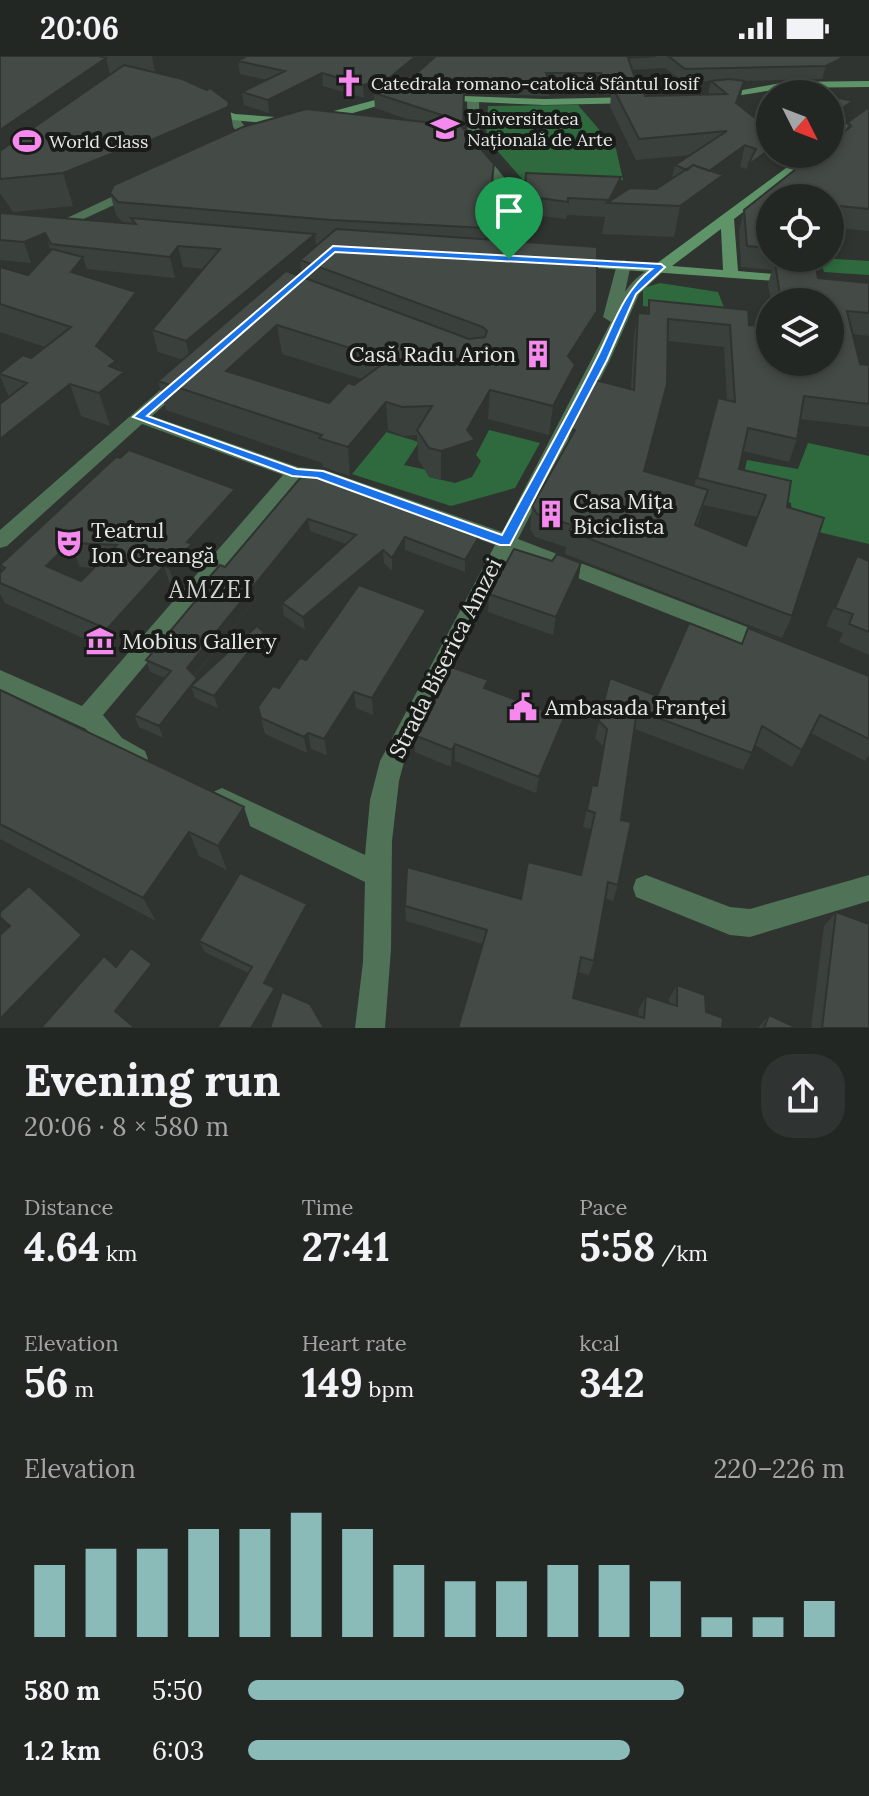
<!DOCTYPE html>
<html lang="en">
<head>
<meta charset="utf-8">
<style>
	body { margin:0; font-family:Lora,serif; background:#2f3331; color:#f1f3f6; height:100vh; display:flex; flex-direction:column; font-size:30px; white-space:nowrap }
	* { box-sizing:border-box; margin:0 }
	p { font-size:26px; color:#a3a5a6 }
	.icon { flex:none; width:44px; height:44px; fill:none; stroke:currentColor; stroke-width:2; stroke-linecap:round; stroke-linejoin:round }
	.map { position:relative; height:972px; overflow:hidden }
	.side { display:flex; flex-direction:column; background:#232724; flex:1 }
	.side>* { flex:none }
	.needle { width:52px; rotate:132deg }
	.controls { position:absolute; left:756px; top:24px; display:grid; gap:16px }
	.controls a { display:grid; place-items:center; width:88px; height:88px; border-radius:50%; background:#232724; box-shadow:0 4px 12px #0003,0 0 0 2px #404441; font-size:40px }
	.pin { position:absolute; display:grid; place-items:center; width:68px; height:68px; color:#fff; margin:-82px -34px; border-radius:50% 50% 50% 0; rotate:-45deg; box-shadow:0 0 8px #0007 }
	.pin .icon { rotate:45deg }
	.round { display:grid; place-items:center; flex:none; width:84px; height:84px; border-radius:32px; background:#2f3331 }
	.summary { display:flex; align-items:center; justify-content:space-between; height:136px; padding:0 24px }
	h1 { font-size:44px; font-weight:700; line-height:60px }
	.figures { display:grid; grid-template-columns:repeat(3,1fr); gap:12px; height:136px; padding:8px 24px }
	.figures div { display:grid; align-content:center }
	.figures b { font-size:40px; font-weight:700 }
	.figures small { font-size:22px; font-weight:400 }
	.figures p { font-size:22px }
	.chart { height:224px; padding:16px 24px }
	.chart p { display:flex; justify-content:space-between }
	.chart svg { width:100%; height:144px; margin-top:8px; stroke:#8bbbb9; stroke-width:6 }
	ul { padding:0 24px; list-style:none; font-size:26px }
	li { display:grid; grid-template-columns:128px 96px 1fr; align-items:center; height:60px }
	li i { height:20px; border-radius:10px; background:#8bbbb9 }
	.status { display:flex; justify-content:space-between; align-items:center; height:56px; padding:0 40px; background:#232724; direction:ltr }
	.status svg { height:22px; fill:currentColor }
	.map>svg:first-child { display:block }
	.green { fill:#2e6a3d }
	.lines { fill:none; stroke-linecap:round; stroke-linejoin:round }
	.street { fill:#507256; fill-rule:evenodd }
	.secondary { fill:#5f9469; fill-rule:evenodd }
	.wall { fill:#3a403b; fill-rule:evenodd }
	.shaded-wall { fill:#303430 }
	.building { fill:#444a45; stroke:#303430; stroke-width:2; fill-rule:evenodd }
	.route { fill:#1a73e8; stroke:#fff; stroke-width:2; fill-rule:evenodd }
	.labels { text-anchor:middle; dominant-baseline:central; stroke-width:8; stroke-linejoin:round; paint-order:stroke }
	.far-poi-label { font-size:18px; fill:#e5e9e6; stroke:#191b19; text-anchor:start }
	.poi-label { font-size:22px; fill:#e5e9e6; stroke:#191b19; text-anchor:start }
	.street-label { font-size:22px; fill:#e5e9e6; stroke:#191b19 }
	.neighbourhood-label { font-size:24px; letter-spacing:2px; fill:#ced5cf; stroke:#191b19 }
</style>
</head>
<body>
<div class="status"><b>20:06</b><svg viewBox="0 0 49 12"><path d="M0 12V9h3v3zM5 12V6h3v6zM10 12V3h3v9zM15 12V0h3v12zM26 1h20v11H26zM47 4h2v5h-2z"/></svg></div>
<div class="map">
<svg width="869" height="972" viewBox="0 0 869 972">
	<rect width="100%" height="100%" fill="#2f3430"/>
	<path class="green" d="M578 49 616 93 623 124H523L486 82 488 50Z
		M820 202 869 205V219L824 216Z
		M660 227 718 236 727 259 643 250V232Z
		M489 374 540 387 515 432 451 450 352 418 386 376 419 386 404 409 427 414 429 421 455 427 472 421 481 405 476 399Z
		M808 387 869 400V488L793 470 791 447 741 432 747 404 798 413Z"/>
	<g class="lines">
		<path class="street" d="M436 0H447L398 42H390V38Z
			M473 41 479 44 480 91 518 139 516 203 509 207 502 203 504 139 468 91 467 44Z
			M233 58 237 59 249 77 245 89 235 86 237 77 227 61Z
			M135 130 142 134 140 137 64 172 52 169Z
			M624 204 631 208 625 236C633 224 646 212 661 207L668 211 639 238 610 304 518 483 778 583 781 589 778 595 770 598 762 595 512 496 404 706 399 725 392 785 391 893 385 972H355L363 906 365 826 213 752 209 744 213 736 222 732 365 799 370 744 380 705 495 489 316 424H301L103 659 122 682 145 695 148 703 145 711 136 714 106 696 86 673 0 633V614L82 650 283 419 142 368 7 490 0 492V474L176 320 182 319 190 324 188 328 152 360 298 411 325 414 502 476 611 266 603 261 617 208Z
			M646 819 730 851 750 853 869 819V845L750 881 730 879 636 841 633 832 636 823Z"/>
		<path class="secondary" d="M869 25V31L786 32 717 43 711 40 786 26Z
			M401 37 405 38V42L304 71 233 64 201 51 207 48 235 58 304 63Z
			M437 39 544 43 637 41 643 44 637 47 544 49 433 44V40Z
			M869 54V62L830 90V80Z
			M805 98H819L734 163 738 215 797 220 802 221V227L570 210 563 206 570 202 656 208ZM721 173 723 214 672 210Z"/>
	</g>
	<path class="wall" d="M0 0H162L165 19 233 76 413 65 375 52 374 40 364 42 323 30 269 57 244 49 242 36 267 24 240 18 238 5 247 0 393 31 411 32V22L436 0H853L834 17 822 23 741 25 738 49 770 98H786L742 131 747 113 740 111 722 123 716 150 674 181 602 178 605 161 567 159 566 163 524 158 526 117 618 139 656 133 672 122 675 109 691 99 636 104 610 51 611 38 604 39 600 30H549V40L464 37 463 73 493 129 486 184 593 283 574 313 571 337 549 379 488 363 475 387 474 413 441 424 429 421 418 403 417 379 403 380 388 374 350 420 323 411 322 407 166 354 158 325 183 304 158 296 152 274 204 213 183 211 175 222 87 213 90 222 144 267 117 307 134 348 110 370 81 360 9 341 0 320V317L31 302 45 291 0 276V211L28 219 44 201 31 207 0 204V157L123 167 116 159 110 137 111 134 73 150 13 156 0 137ZM665 12 683 26 711 25 708 39 645 40 635 30 636 25 632 14ZM301 212 303 221 294 218ZM282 298 362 323 329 347 253 323Z
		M830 40 847 65 833 74 830 70Z
		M869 51V175L830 171V142H770V202H812L809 210 818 222 869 227V280L853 278 860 308 869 309V371L800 363 797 383 789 406 743 395 739 413 787 451 792 560 782 582 565 498 566 491 535 481 530 473 532 450 568 387 570 373 631 333 634 280 638 257 647 258 649 244 749 269 770 306 830 246H771L768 228 772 214 741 211 739 175 744 154 845 75 848 66ZM668 285 724 291 727 344 718 342 694 430 645 415 662 351ZM704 449 757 461 746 490 697 470Z
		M336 422 337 427 479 491 465 516 405 494 392 515 384 507 305 574 284 560 282 547 346 488 310 475 195 620 198 624 266 588 218 652 195 642 163 682 139 671 134 659 165 622 150 616 146 604 200 540 198 534 225 511Z
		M235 433 241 457 197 507 198 512 177 536 172 534 116 597 5 547 0 538V517L2 514 0 509ZM80 511 95 512 81 525 70 521Z
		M857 500 869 505V599L839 586 843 577 826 570Z
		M552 505 581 507 578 526 553 579 488 556 489 538Z
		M426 571 373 659 356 652 327 699 311 693 307 697 265 678 258 651 279 632 306 604Z
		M742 588 869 620V699L865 705 811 677 792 711 755 689 743 714 635 673 621 764 618 829 613 845 605 842 594 905 589 919 578 916 573 942 638 961 639 953 646 940 669 948V943L677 929 706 956 723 962 458 972 483 888 406 865 405 850 521 843 580 819 591 773 583 771 592 729 596 730 603 690 595 682 610 622 657 640Z
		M487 633 561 679 536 737 455 705 451 711 415 696 414 679Z
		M0 634 252 776 227 814 199 800 156 865 0 783Z
		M836 856 869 972H811L824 870Z
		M310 859 272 931 279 942 261 972H217L248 917 205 896 199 885Z
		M769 959 797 972H758Z"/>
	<path class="shaded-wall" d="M152 0H162L167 27 158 33Z
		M416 0H432L388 36 374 37V40L364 42 363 29Z
		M843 0H853L834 17 822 23 826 10Z
		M106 2 114 36 0 119V74Z
		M322 17 323 30 269 57 268 44Z
		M744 25 740 45 732 68 736 47Z
		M853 45 847 65 833 74 839 54Z
		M229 46 234 77 126 128 73 150 63 117Z
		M745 89 740 111 722 123 716 150 674 181 680 150 702 119Z
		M770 93V98H786L742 131 748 109Z
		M494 108 493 129 485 194 486 172Z
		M621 121 619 138 609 147V144Z
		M45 177 52 198 31 207 24 186Z
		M315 178 317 199 300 204 301 212 191 307 186 285Z
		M178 190 183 211 175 222 170 201Z
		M83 201 93 232 71 216Z
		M136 236 144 267 117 307 120 319 124 316 134 348 110 370 99 337 96 290Z
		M597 255 593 283 574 313 571 337 549 379 553 350 568 300Z
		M277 269 282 298 232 343 226 315Z
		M70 328 81 360 0 428V383Z
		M667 328 662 351 639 438 644 415Z
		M490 334 488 363 475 387 474 413 441 424V395L467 374Z
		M386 346 388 374 350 420 348 391Z
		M235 433 241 457 197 507 198 512 177 536 169 512 187 486Z
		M308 463 310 475 191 624 187 612Z
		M480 479 479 491 465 516V504Z
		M405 481V494L392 515V502Z
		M70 487 80 511 57 534 46 510Z
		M383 494 384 507 305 574 303 561Z
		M581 507 578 526 553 579 556 561Z
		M164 510 172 534 116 597 107 573Z
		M426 554V571L373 659 372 642Z
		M264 576 266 588 218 652 214 640Z
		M197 622 201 634 191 630 195 642 163 682 159 670Z
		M354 636 356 652 327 699 324 683Z
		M564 662 561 679 536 737 539 721Z
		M308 677 311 693 307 697 304 681Z
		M455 688V705L451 711 452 694Z
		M244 751 252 776 227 814 218 790Z
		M189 776 199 800 156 865 143 842Z
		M307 848 310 859 268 938 264 927Z
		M82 879 93 893 16 972H0V963Z
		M152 908 159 919 123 965 115 955Z
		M275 932 279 942 261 972H251Z"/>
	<path class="building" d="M0 0H99L106 2 0 74Z
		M247 0H416L388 23 363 29 322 17 268 44 242 36 285 15 238 5Z
		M436 0H656L628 2 636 25 606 26 601 17H546L550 27 411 22Z
		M668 0H843L838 4 826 10 685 13Z
		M124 9 182 23 207 34 210 32 229 46 228 51 119 98 121 94 63 117 1 123 0 121V95Z
		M730 23 744 25 736 47 768 72 770 68V93L748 109 756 93 745 89 709 115 693 109 687 114 675 109 727 75 639 83 612 30H641L645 40 727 38 711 25Z
		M395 31 464 34 463 66 374 37Z
		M790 32 819 38H786Z
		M830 40 853 45 839 54 834 47 830 49Z
		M869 51V153L830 149V142H770V192L747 190 744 154 815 98H830V87L851 70 848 66Z
		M306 53 461 70 494 108 486 172 331 164 118 146 110 137 114 129 243 71Z
		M693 109 723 119 680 150 607 147 630 132 656 133Z
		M526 117 621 121 609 144 568 142V146L525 140Z
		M0 157 136 168 131 162 315 178 186 285 152 274 220 193 178 190 170 201 51 188 45 177 24 186 0 184Z
		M336 173 597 191V255L568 300 575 309 553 350 490 334 467 374 475 384 441 395 429 392 417 374 432 350 402 351 386 346 348 391 319 382 322 379 158 325 286 215 469 283 485 281 487 275 483 271 300 204ZM277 269 388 304 354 329 348 327 329 347 226 315Z
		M52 193 83 201 71 216 136 236 96 290 116 305 109 310 124 316 99 337 70 328 0 383V348L27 327 0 318V317L23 299 31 302 71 271 0 248V211L28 219Z
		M775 207 816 210 818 222 869 227V257L847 255 860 308 869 309V348L804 340 797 383 748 372 739 413 791 425 787 451 824 462 792 560 569 475 572 469 537 458 532 450 575 374 570 373 595 324 634 334 638 257 649 258V244L748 254 749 269 770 271V306H830V246H781ZM668 263 730 269 735 346 718 342 697 422 766 439 746 490 695 469 708 434 644 415 667 328Z
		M129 394 235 433 187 486 192 488 169 512 164 510 107 573 0 527V517L5 512 0 509 116 401 120 402ZM70 487 117 489 81 525 46 510Z
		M307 414 336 422 333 426 480 479 465 504 405 481 392 502 383 494 303 561 282 547 356 479 308 463 187 612 197 622 159 670 134 659 171 615 146 604 203 536 198 534 220 509 225 511Z
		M514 493 552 505 557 498 581 507 556 561 489 538Z
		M857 500 869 505V576L849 568 853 558 835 552Z
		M359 529 426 554 372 642 354 636 324 683 308 677 304 681 261 662 258 651 273 630 279 632 300 602 306 604Z
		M689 567 742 588 748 572 869 620V683L820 659 802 694 762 670 752 697 637 654 621 764 631 766 618 829 608 826 594 905 581 901 573 942 644 962 646 940 677 950V929L705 939 706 956 723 962 722 972H458L487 874 405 850 407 811 521 843 528 806 581 819 595 757 587 754 592 729 597 730 607 673 599 665 610 622 657 640Z
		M257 570 264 576 214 640 191 630Z
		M451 611 488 624 484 632 564 662 539 721 455 688 452 694 414 679Z
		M0 634 244 751 218 790 189 776 143 842 0 768Z
		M240 817 307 848 264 927 275 932 251 972H217L252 911 199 885Z
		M29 830 82 879 0 963V879L10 870 0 861V856Z
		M836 856 869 868V972H822Z
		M131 892 152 908 115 955 135 972H41L104 900 116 911Z
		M282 936 310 948 324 972H270Z
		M769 959 797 972H764Z"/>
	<path class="route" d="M333 190 661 208 665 211 636 238 607 304 510 489H500L317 422 292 420 133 361ZM335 196 652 213C621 237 613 272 595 306 566 364 533 421 502 479L323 415 297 413 147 360Z"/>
	<defs>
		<symbol id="church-bare" viewBox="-9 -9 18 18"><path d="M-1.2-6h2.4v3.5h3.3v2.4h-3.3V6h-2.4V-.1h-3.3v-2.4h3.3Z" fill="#f589ee" stroke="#191b19" stroke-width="2.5" paint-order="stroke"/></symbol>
		<symbol id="university-bare" viewBox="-9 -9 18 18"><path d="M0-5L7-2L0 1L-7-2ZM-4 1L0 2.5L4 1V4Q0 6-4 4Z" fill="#f589ee" stroke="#191b19" stroke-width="2.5" paint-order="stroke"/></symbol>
		<symbol id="stadium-bare" viewBox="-9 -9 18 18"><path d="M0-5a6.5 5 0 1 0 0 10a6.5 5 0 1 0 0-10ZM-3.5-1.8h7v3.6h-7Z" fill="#f589ee" stroke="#191b19" stroke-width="2.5" paint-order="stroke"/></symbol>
		<symbol id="building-bare" viewBox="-9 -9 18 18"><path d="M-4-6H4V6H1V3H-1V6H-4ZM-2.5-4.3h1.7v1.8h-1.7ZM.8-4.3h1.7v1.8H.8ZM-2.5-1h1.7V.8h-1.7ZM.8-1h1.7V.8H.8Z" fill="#f589ee" stroke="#191b19" stroke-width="2.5" paint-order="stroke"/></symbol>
		<symbol id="theatre-bare" viewBox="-9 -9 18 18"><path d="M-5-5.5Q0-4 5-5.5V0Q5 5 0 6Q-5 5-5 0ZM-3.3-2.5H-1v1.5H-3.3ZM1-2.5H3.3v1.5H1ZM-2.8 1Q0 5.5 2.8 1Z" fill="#f589ee" stroke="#191b19" stroke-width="2.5" paint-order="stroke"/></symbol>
		<symbol id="museum-bare" viewBox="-9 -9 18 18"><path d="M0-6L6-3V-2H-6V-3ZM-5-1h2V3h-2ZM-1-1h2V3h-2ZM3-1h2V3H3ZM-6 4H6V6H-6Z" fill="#f589ee" stroke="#191b19" stroke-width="2.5" paint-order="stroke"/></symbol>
		<symbol id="civic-bare" viewBox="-9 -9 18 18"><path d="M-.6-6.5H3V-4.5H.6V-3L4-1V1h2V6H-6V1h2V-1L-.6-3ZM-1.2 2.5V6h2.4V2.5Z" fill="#f589ee" stroke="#191b19" stroke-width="2.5" paint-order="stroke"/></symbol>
	</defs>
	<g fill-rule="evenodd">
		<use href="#church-bare" x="329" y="7" width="40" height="40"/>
		<use href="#university-bare" x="425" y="52" width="40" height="40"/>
		<use href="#stadium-bare" x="7" y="65" width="40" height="40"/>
		<use href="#building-bare" x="518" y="278" width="40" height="40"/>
		<use href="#building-bare" x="531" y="438" width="40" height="40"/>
		<use href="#theatre-bare" x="49" y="467" width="40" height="40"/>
		<use href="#museum-bare" x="80" y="565" width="40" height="40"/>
		<use href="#civic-bare" x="503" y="631" width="40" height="40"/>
	</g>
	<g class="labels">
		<g class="far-poi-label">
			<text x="371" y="27">Catedrala romano-catolică Sfântul Iosif</text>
			<text x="467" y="62">Universitatea<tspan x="467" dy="21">Națională de Arte</tspan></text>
			<text x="49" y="85">World Class</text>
		</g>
		<g class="poi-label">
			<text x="516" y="298" text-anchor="end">Casă Radu Arion</text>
			<text x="573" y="445">Casa Mița<tspan x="573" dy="25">Biciclista</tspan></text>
			<text x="91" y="474">Teatrul<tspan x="91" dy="25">Ion Creangă</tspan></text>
			<text x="122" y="585">Mobius Gallery</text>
			<text x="545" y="651">Ambasada Franței</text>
		</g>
		<g class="street-label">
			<text transform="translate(445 602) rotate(-63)">Strada Biserica Amzei</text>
		</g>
		<g class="neighbourhood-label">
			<text x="211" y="533">AMZEI</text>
		</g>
	</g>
</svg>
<div class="controls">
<a><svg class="needle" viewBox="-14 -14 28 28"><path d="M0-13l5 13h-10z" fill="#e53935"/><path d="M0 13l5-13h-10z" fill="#a3a5a6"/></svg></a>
<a><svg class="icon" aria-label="locate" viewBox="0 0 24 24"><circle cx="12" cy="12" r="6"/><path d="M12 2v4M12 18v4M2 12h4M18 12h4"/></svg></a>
<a><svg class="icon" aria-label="layers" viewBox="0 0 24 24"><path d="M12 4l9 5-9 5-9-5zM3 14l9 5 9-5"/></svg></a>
</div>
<div class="pin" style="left:509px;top:203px;background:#1e9e55"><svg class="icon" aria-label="arrive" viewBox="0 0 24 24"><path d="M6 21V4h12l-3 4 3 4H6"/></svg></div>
</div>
<section class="side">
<div class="summary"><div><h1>Evening run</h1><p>20:06 · 8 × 580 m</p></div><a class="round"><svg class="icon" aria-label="share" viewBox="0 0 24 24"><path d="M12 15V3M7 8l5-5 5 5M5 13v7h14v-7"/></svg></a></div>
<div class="figures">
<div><p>Distance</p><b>4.64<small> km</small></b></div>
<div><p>Time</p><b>27:41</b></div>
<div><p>Pace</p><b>5:58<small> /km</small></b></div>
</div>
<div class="figures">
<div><p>Elevation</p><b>56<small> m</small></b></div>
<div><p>Heart rate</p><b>149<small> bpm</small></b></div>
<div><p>kcal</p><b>342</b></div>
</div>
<div class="chart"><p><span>Elevation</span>220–226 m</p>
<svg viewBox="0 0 160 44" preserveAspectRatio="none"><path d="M5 44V22M15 44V17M25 44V17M35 44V11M45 44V11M55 44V6M65 44V11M75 44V22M85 44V27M95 44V27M105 44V22M115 44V22M125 44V27M135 44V38M145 44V38M155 44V33"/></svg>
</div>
<ul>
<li><b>580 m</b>5:50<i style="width:73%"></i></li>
<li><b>1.2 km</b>6:03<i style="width:64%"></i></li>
</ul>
</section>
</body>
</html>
